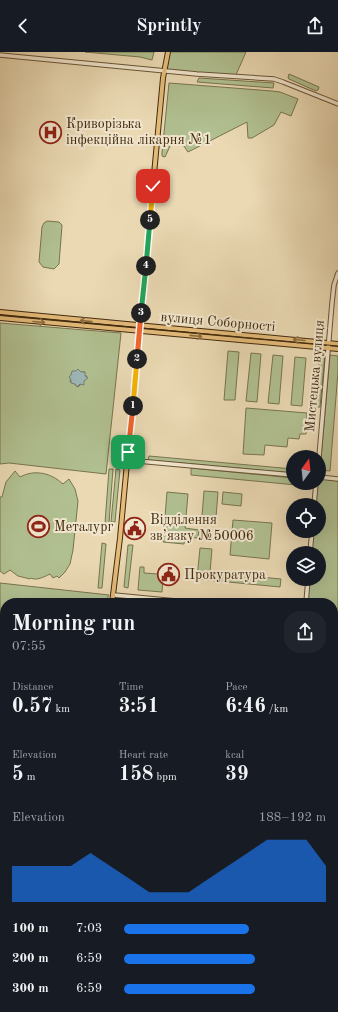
<!DOCTYPE html>
<html lang="en">
<head>
<meta charset="utf-8">
<style>
	body { margin:0; font-family:"Old Standard TT",serif; background:#20242c; color:#f1f3f6; height:100vh; display:flex; flex-direction:column; font-size:15px; white-space:nowrap }
	* { box-sizing:border-box; margin:0 }
	p { font-size:13px; color:#9ea1a6 }
	.icon { flex:none; width:22px; height:22px; fill:none; stroke:currentColor; stroke-width:2; stroke-linecap:round; stroke-linejoin:round }
	.map { position:relative; flex:1; overflow:hidden }
	.panel { position:absolute; left:0px; top:546px; width:338px; height:414px; display:flex; flex-direction:column; background:#171b24; border-radius:16px 16px 0 0; box-shadow:0 4px 16px #0002 }
	.panel>* { flex:none }
	.needle { width:26px; rotate:15deg }
	.fabs { position:absolute; left:286px; top:398px; display:grid; gap:8px }
	.fabs a { display:grid; place-items:center; width:40px; height:40px; border-radius:50%; background:#171b24; box-shadow:0 4px 16px #0002; font-size:20px }
	.pin { position:absolute; display:grid; place-items:center; width:34px; height:34px; color:#fff; margin:-17px; border-radius:8px; box-shadow:0 2px 6px #0006 }
	.km { position:absolute; width:20px; height:20px; margin:-10px; border-radius:50%; background:#222; color:#fff; font-size:11px; line-height:20px; text-align:center }
	.round { display:grid; place-items:center; flex:none; width:42px; height:42px; border-radius:16px; background:#20242c }
	.headline { display:flex; align-items:center; justify-content:space-between; height:68px; padding:0 12px }
	h1 { font-size:22px; font-weight:800; line-height:30px }
	.figures { display:grid; grid-template-columns:repeat(3,1fr); gap:6px; height:68px; padding:4px 12px }
	.figures div { display:grid; align-content:center }
	.figures b { font-size:20px; font-weight:800 }
	.figures small { font-size:11px; font-weight:400 }
	.figures p { font-size:11px }
	.chart { height:112px; padding:8px 12px }
	.chart p { display:flex; justify-content:space-between }
	.chart svg { width:100%; height:72px; margin-top:4px; fill:#1a73e8; opacity:.7 }
	ul { padding:0 12px; list-style:none; font-size:13px }
	li { display:grid; grid-template-columns:64px 48px 1fr; align-items:center; height:30px }
	li i { height:10px; border-radius:5px; background:#1a73e8 }
	header { display:flex; justify-content:space-between; align-items:center; height:52px; padding:0 12px; background:#171b24; font-size:18px; font-weight:800 }
	.map>svg:first-child { display:block }
	.green { fill:#b1c091; stroke:#78744f; fill-rule:evenodd }
	.water { fill:#9db7b8; stroke:#787e74 }
	.lines { fill:none; stroke-linecap:round; stroke-linejoin:round }
	.minor-casing { stroke:#6a5536; stroke-width:5.5 }
	.major-casing { stroke:#40290d; stroke-width:6 }
	.minor { stroke:#f1e6ce; stroke-width:3.5 }
	.major { stroke:#e5bc7a; stroke-width:4 }
	.tram { stroke:#40290d; stroke-width:1 }
	.oneway { stroke:#8a6b3e }
	.split-1-casing { stroke:#fff; stroke-width:8 }
	.split-2-casing { stroke:#fff; stroke-width:8 }
	.split-3-casing { stroke:#fff; stroke-width:8 }
	.split-4-casing { stroke:#fff; stroke-width:8 }
	.split-5-casing { stroke:#fff; stroke-width:8 }
	.split-6-casing { stroke:#fff; stroke-width:8 }
	.split-1 { stroke:#f0652b; stroke-width:5 }
	.split-2 { stroke:#f5b400; stroke-width:5 }
	.split-3 { stroke:#f0652b; stroke-width:5 }
	.split-4 { stroke:#22a559; stroke-width:5 }
	.split-5 { stroke:#22a559; stroke-width:5 }
	.split-6 { stroke:#f5b400; stroke-width:5 }
	.labels { text-anchor:middle; dominant-baseline:central; stroke-width:4; stroke-linejoin:round; paint-order:stroke }
	.poi-label { font-size:14px; fill:#40290d; stroke:#f1e6ce; text-anchor:start }
	.street-label { font-size:14px; fill:#40290d; stroke:#f1e6ce }
</style>
</head>
<body>
<header><svg class="icon" aria-label="back" viewBox="0 0 24 24"><path d="M15 5l-7 7 7 7"/></svg>Sprintly<svg class="icon" aria-label="share" viewBox="0 0 24 24"><path d="M12 15V3M7 8l5-5 5 5M5 13v7h14v-7"/></svg></header>
<div class="map">
<svg width="338" height="960" viewBox="0 0 338 960">
	<rect width="100%" height="100%" fill="#ead9b3"/>
	<filter id="stains"><feTurbulence type="fractalNoise" baseFrequency=".005" numOctaves="4"/><feColorMatrix values="0 0 0 0 .2 0 0 0 0 .09 0 0 0 0 .02 0 0 0 .5 -.17"/></filter>
	<radialGradient id="worn" r=".72"><stop offset=".6" stop-color="#630" stop-opacity="0"/><stop offset="1" stop-color="#630" stop-opacity=".3"/></radialGradient>
	<path class="green" d="M85 0H154L152 8 140 5Z
		M168 0H246L235 25 164 19Z
		M289 22 319 35 318 38 316 39 289 27 288 26Z
		M199 26 274 31 273 36 197 30Z
		M169 31 272 39 280 40 298 47 291 64 281 60 274 73 252 86H248L247 70 188 100 179 87 171 92 165 105 162 104V101Z
		M47 169 59 170 62 173 59 212 54 217 43 215 39 210 42 175 44 171Z
		M0 271 121 281 106 422 9 411 0 412ZM76 320H85L84 324H87L84 329 78 335 76 334 75 332 70 330 71 323Z
		M228 299 239 300 235 348H224Z
		M251 301 261 302 257 350 246 349Z
		M320 302 325 303 320 355H315Z
		M273 303 283 304 279 352 268 351Z
		M330 303 338 304V320L330 419 320 418Z
		M295 305 306 306 302 354 291 353Z
		M246 356 307 361 306 382H300L299 387 288 386 287 395 265 393 264 403 243 402Z
		M149 404 293 417V421L148 408Z
		M191 416 293 426V431H307V434L191 423Z
		M109 417H113L109 471H105Z
		M116 417 120 418 115 470H111Z
		M15 419 20 425C35 417 51 421 63 432L69 427 75 437 78 449 73 498 70 512 65 520 59 526 57 524 53 526 50 522C44 525 36 529 31 526L30 527 18 524 10 518 4 522 0 519V445H2L6 430Z
		M319 425 338 427V564L333 563V551H306L308 527H319V501H310L312 479H319V453H314L316 431H319Z
		M204 439 218 440 216 465 202 464Z
		M167 440 188 442 185 476 199 478 198 486 185 485 184 492 163 490Z
		M223 440 242 442 241 454 222 452Z
		M233 468 272 471 269 507 230 503Z
		M102 491 106 492 102 536H98Z
		M128 493H133L128 536 124 535Z
		M200 496 212 497 210 520 281 527 280 535 197 527Z
		M140 515H144V521L158 522 159 516H164L162 540 138 538Z
		M0 531 109 543 105 551H5V690L0 688Z
		M333 897H338V960H330L328 955H333Z
		M0 948H5V955H321L324 960H0Z"/>
	<path class="water" d="M78 317 81 320H85V324L88 326 84 329V333L80 332 77 335 75 332 71 331V328L69 325 71 323 72 319H76Z
		M0 699 5 701V742L0 752Z
		M333 793H338V877H333Z"/>
	<g class="lines">
		<defs>
			<path id="minor" d="M0 3 197 22 274 27 283 30 338 52
				M319 405 332 251 334 233 338 221
				M127 408 293 423
				M319 425 338 427
				M314 453 316 431
				M310 501 312 479
				M114 543 197 551
				M306 551 308 527
				M333 564H338"/>
			<path id="major" d="M0 260 338 292
				M0 266 338 297
				M112 551 120 486 163 26 168 0
				M0 800 5 789
				M0 840 5 841
				M333 895H338"/>
		</defs>
		<use href="#minor" class="minor-casing"/>
		<use href="#major" class="major-casing"/>
		<use href="#minor" class="minor"/>
		<use href="#major" class="major"/>
		<path class="tram" d="M0 263 338 294
			M0 650 5 646"/>
	</g>
	<defs><path id="oneway-shaft" d="M-6 0H5M1.5-3L5.5 0L1.5 3" fill="none" stroke-width="1.6" stroke-linecap="round" stroke-linejoin="round"/></defs>
	<g class="oneway">
		<use href="#oneway-shaft" transform="translate(86 269) rotate(-174)"/>
		<use href="#oneway-shaft" transform="translate(39 270) rotate(5)"/>
		<use href="#oneway-shaft" transform="translate(196 284) rotate(6)"/>
		<use href="#oneway-shaft" transform="translate(299 288) rotate(-175)"/>
	</g>
	<g class="lines">
		<defs>
			<path id="split-1" d="M128 400 133 354"/>
			<path id="split-2" d="M133 354 137 307"/>
			<path id="split-3" d="M137 307 141 261"/>
			<path id="split-4" d="M141 261 146 214"/>
			<path id="split-5" d="M146 214 150 168"/>
			<path id="split-6" d="M150 168 153 134"/>
		</defs>
		<use href="#split-1" class="split-1-casing"/>
		<use href="#split-2" class="split-2-casing"/>
		<use href="#split-3" class="split-3-casing"/>
		<use href="#split-4" class="split-4-casing"/>
		<use href="#split-5" class="split-5-casing"/>
		<use href="#split-6" class="split-6-casing"/>
		<use href="#split-1" class="split-1"/>
		<use href="#split-2" class="split-2"/>
		<use href="#split-3" class="split-3"/>
		<use href="#split-4" class="split-4"/>
		<use href="#split-5" class="split-5"/>
		<use href="#split-6" class="split-6"/>
	</g>
	<defs>
		<symbol id="hospital-ring" viewBox="-11 -11 22 22"><circle r="9.5" fill="#f1e6ce" stroke="#8f2418" stroke-width="1.5"/><path d="M-5-5h3v3.5h4V-5h3V5h-3V1.5h-4V5h-3Z" fill="#8f2418"/></symbol>
		<symbol id="stadium-ring" viewBox="-11 -11 22 22"><circle r="9.5" fill="#f1e6ce" stroke="#8f2418" stroke-width="1.5"/><path d="M0-5a6.5 5 0 1 0 0 10a6.5 5 0 1 0 0-10ZM-3.5-1.8h7v3.6h-7Z" fill="#8f2418"/></symbol>
		<symbol id="civic-ring" viewBox="-11 -11 22 22"><circle r="9.5" fill="#f1e6ce" stroke="#8f2418" stroke-width="1.5"/><path d="M-.6-6.5H3V-4.5H.6V-3L4-1V1h2V6H-6V1h2V-1L-.6-3ZM-1.2 2.5V6h2.4V2.5Z" fill="#8f2418"/></symbol>
	</defs>
	<g fill-rule="evenodd">
		<use href="#hospital-ring" x="38" y="68" width="25" height="25"/>
		<use href="#stadium-ring" x="26" y="462" width="25" height="25"/>
		<use href="#civic-ring" x="122" y="464" width="25" height="25"/>
		<use href="#civic-ring" x="156" y="510" width="25" height="25"/>
	</g>
	<g class="labels">
		<g class="poi-label">
			<text x="66" y="72">Криворізька<tspan x="66" dy="16">інфекційна лікарня №1</tspan></text>
			<text x="150" y="468">Відділення<tspan x="150" dy="16">зв’язку №50006</tspan></text>
			<text x="54" y="475">Металург</text>
			<text x="184" y="523">Прокуратура</text>
		</g>
		<g class="street-label">
			<text transform="translate(218 270) rotate(5)">вулиця Соборності</text>
			<text transform="translate(315 324) rotate(-85)">Мистецька вулиця</text>
		</g>
	</g>
	<rect width="100%" height="100%" filter="url(#stains)"/>
	<rect width="100%" height="100%" fill="url(#worn)"/>
</svg>
<div class="fabs">
<a><svg class="needle" viewBox="-14 -14 28 28"><path d="M0-13l5 13h-10z" fill="#e53935"/><path d="M0 13l5-13h-10z" fill="#9ea1a6"/></svg></a>
<a><svg class="icon" aria-label="locate" viewBox="0 0 24 24"><circle cx="12" cy="12" r="6"/><path d="M12 2v4M12 18v4M2 12h4M18 12h4"/></svg></a>
<a><svg class="icon" aria-label="layers" viewBox="0 0 24 24"><path d="M12 4l9 5-9 5-9-5zM3 14l9 5 9-5"/></svg></a>
</div>
<div class="pin" style="left:128px;top:400px;background:#1e9e55"><svg class="icon" aria-label="arrive" viewBox="0 0 24 24"><path d="M6 21V4h12l-3 4 3 4H6"/></svg></div>
<div class="pin" style="left:153px;top:134px;background:#d93025"><svg class="icon" aria-label="check" viewBox="0 0 24 24"><path d="M5 12l5 5 9-10"/></svg></div>
<b class="km" style="left:133px;top:354px">1</b>
<b class="km" style="left:137px;top:307px">2</b>
<b class="km" style="left:141px;top:261px">3</b>
<b class="km" style="left:146px;top:214px">4</b>
<b class="km" style="left:150px;top:168px">5</b>
<section class="panel">
<div class="headline"><div><h1>Morning run</h1><p>07:55</p></div><a class="round"><svg class="icon" aria-label="share" viewBox="0 0 24 24"><path d="M12 15V3M7 8l5-5 5 5M5 13v7h14v-7"/></svg></a></div>
<div class="figures">
<div><p>Distance</p><b>0.57<small> km</small></b></div>
<div><p>Time</p><b>3:51</b></div>
<div><p>Pace</p><b>6:46<small> /km</small></b></div>
</div>
<div class="figures">
<div><p>Elevation</p><b>5<small> m</small></b></div>
<div><p>Heart rate</p><b>158<small> bpm</small></b></div>
<div><p>kcal</p><b>39</b></div>
</div>
<div class="chart"><p><span>Elevation</span>188–192 m</p>
<svg viewBox="0 0 160 44" preserveAspectRatio="none"><path d="M0 44V22L10 22L20 22L30 22L40 14L50 22L60 30L70 38L80 38L90 38L100 30L110 22L120 14L130 6L140 6L150 6L160 22V44z"/></svg>
</div>
<ul>
<li><b>100 m</b>7:03<i style="width:62%"></i></li>
<li><b>200 m</b>6:59<i style="width:65%"></i></li>
<li><b>300 m</b>6:59<i style="width:65%"></i></li>
</ul>
</section>
</div>
</body>
</html>
